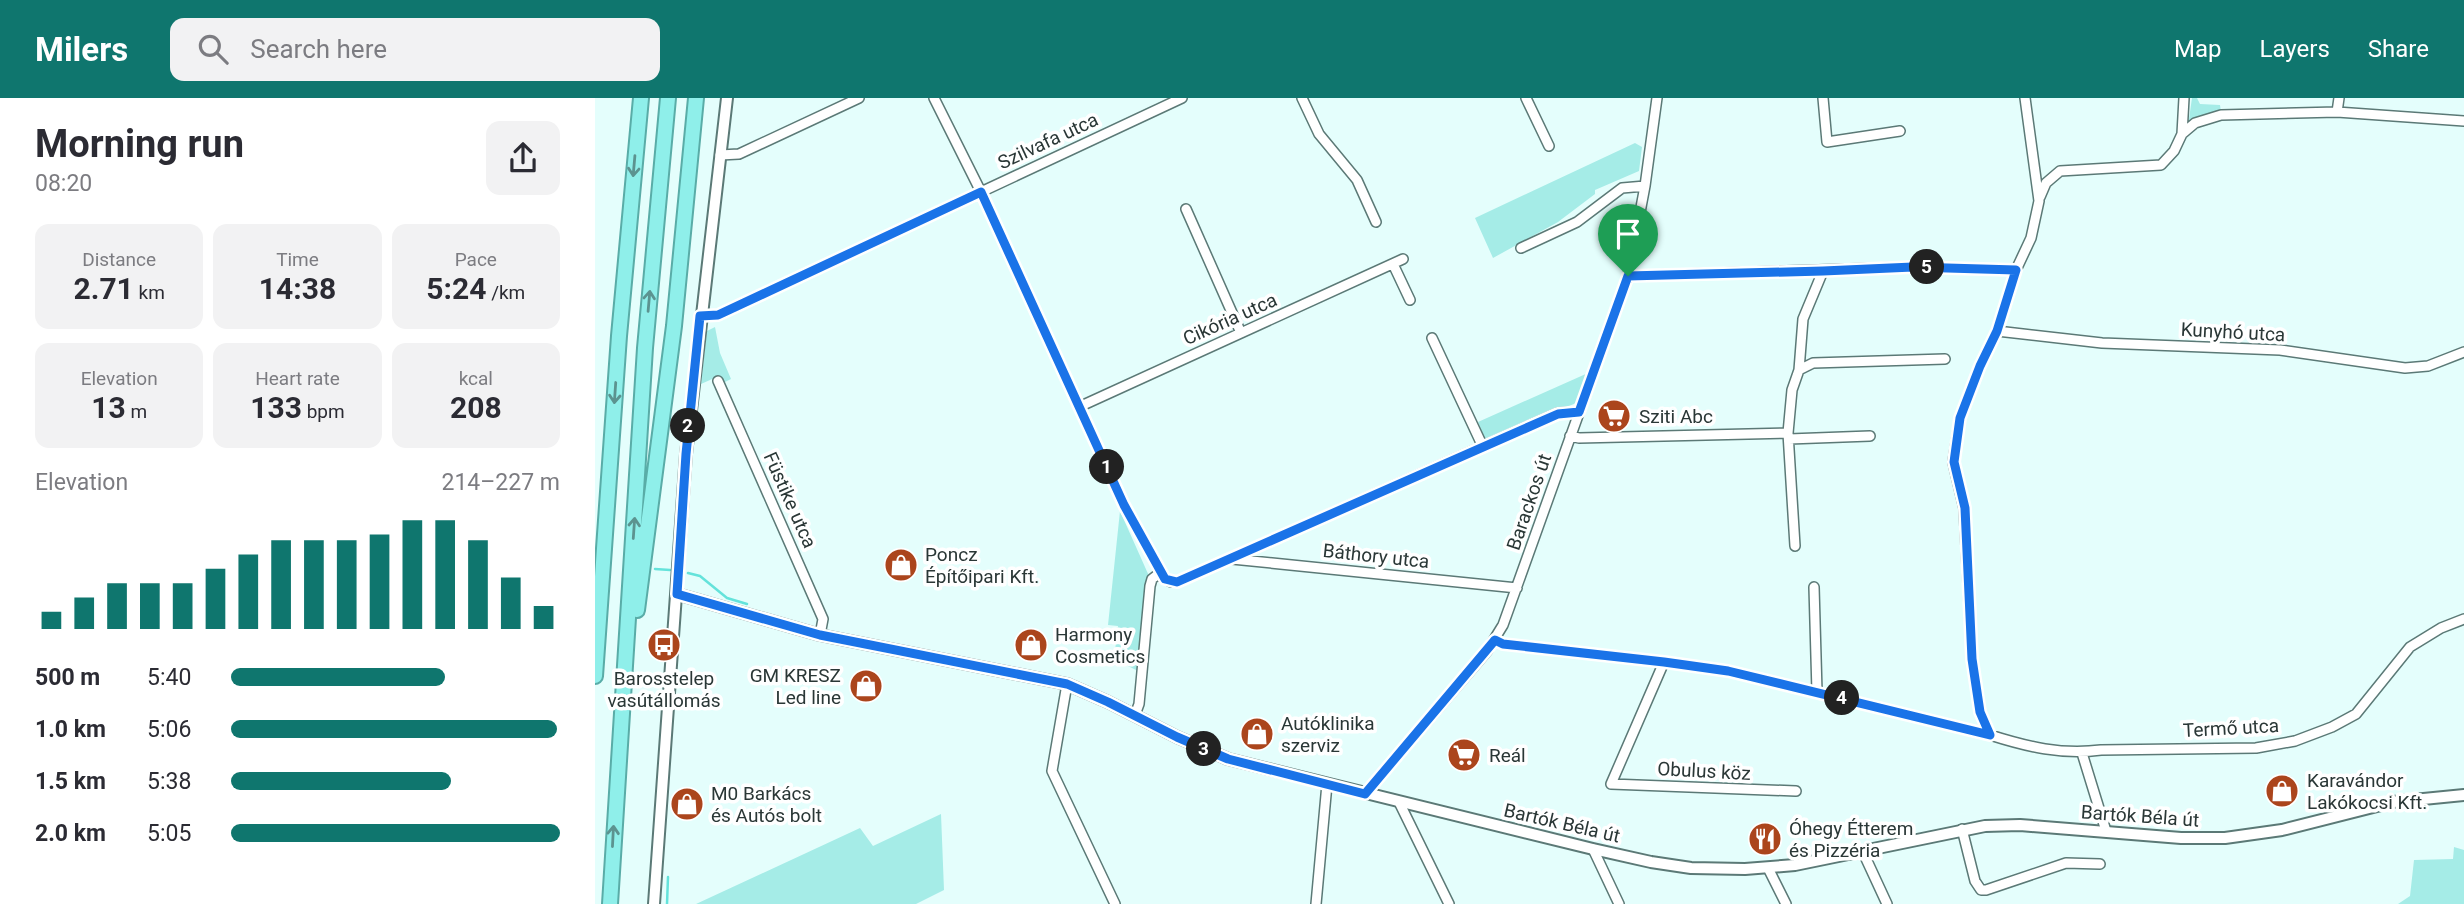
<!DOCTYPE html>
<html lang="en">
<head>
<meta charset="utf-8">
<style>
	body { margin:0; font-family:Roboto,sans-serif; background:#f2f2f3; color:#2b2b33; height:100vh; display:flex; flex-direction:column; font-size:26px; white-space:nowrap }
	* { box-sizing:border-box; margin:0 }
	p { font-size:23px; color:#7c7c81 }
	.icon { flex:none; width:38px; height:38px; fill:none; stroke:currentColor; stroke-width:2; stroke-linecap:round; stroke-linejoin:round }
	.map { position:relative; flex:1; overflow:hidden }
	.drawer { display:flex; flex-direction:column; background:#fff; width:595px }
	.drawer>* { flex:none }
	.pin { position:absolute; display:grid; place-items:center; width:60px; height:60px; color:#fff; margin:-72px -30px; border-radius:50% 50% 50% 0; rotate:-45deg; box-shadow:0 0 7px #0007 }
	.pin .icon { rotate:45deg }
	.km { position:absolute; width:35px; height:35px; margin:-18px; border-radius:50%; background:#222; color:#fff; font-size:19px; line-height:35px; text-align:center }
	.round { display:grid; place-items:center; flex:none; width:74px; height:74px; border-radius:14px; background:#f2f2f3 }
	.headline { display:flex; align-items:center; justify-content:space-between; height:119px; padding:0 35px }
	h1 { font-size:38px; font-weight:700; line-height:52px }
	.metrics { display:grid; grid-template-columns:repeat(3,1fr); gap:10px; height:119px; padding:7px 35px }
	.metrics div { display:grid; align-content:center; border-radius:14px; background:#f2f2f3; text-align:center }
	.metrics b { font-size:30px; font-weight:700 }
	.metrics small { font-size:19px; font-weight:400 }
	.metrics p { font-size:19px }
	.chart { height:196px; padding:14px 35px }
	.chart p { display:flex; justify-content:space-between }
	.chart svg { width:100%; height:126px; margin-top:7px; stroke:#0f766e; stroke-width:6 }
	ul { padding:0 35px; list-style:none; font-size:23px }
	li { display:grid; grid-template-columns:112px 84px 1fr; align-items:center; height:52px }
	li i { height:18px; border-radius:9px; background:#0f766e }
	header { display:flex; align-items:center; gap:42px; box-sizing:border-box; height:98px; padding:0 35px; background:#0f766e; color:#fff }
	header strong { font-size:33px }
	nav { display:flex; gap:38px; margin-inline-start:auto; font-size:24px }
	.search { width:490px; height:63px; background:#f2f2f3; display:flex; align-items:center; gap:18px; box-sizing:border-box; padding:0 24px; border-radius:14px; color:#7c7c81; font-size:26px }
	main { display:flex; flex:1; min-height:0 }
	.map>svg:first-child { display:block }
	.green { fill:#a5ece7 }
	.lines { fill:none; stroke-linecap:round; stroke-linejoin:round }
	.stream { stroke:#64e3db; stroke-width:2.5 }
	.minor-casing { stroke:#5b7976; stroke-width:12 }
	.tertiary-casing { stroke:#5b7976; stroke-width:14 }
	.trunk-casing { stroke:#59aca7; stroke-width:18 }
	.minor { stroke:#fff; stroke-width:9 }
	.tertiary { stroke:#fff; stroke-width:10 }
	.trunk { stroke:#8fefea; stroke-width:14 }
	.oneway { stroke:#5c9390 }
	.route-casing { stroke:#fff; stroke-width:14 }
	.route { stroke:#1a73e8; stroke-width:9 }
	.labels { text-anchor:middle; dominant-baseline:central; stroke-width:7; stroke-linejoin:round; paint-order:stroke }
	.street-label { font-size:19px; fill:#2a3736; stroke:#fff }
	.poi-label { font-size:19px; fill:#2a3736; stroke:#fff; text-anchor:start }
</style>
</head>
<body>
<header>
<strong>Milers</strong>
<div class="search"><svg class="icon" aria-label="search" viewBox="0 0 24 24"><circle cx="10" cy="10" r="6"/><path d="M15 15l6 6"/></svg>Search here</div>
<nav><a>Map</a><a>Layers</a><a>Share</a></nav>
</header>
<main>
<section class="drawer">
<div class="headline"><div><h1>Morning run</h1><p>08:20</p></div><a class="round"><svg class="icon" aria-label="share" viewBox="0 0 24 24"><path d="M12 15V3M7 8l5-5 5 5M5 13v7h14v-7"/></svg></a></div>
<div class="metrics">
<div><p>Distance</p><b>2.71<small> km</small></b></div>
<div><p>Time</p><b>14:38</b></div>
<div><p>Pace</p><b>5:24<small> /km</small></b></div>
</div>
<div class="metrics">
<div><p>Elevation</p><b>13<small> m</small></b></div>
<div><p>Heart rate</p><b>133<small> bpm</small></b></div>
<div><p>kcal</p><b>208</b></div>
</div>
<div class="chart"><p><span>Elevation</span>214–227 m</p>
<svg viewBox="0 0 160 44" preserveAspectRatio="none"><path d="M5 44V38M15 44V33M25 44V28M35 44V28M45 44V28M55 44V23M65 44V18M75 44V13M85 44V13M95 44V13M105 44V11M115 44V6M125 44V6M135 44V13M145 44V26M155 44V36"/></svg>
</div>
<ul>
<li><b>500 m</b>5:40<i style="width:65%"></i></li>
<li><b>1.0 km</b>5:06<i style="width:99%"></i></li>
<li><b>1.5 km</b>5:38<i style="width:67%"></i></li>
<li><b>2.0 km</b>5:05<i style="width:100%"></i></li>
</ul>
</section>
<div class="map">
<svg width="1869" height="806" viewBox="0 0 1869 806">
	<rect width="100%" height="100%" fill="#e4fefc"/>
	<path class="green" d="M1597 0H1602L1605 6 1625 7 1626 14 1593 28Z
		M1040 45 1047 49 1044 73 1000 92V96L963 124 898 160 880 120Z
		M120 229 125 255 136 281 128 285 124 278 106 286 112 233Z
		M993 275 981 305 891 344 883 324Z
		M525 413 554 478 550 486 543 573 519 561 523 528 513 527Z
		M346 716 349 792 321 806H101L265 730 278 748Z
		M1859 749 1869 752V806H1803L1815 798 1819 762 1858 761Z"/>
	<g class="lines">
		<path class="stream" d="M60 471 75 472
			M93 475 105 478 132 500 152 506
			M72 806 73 779"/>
		<defs>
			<path id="minor" d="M339 0 386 94 529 407 570 481 576 484H582L963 315 984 314
				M707 0 724 36 762 82 781 124
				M931 0 954 48
				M1228 0 1232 44 1305 33
				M1742 14 1744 0
				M1587 36 1589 0
				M125 57 144 56 264 0
				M1445 99 1451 85 1465 73 1566 67 1579 53 1587 36 1600 25 1626 17 1742 14 1869 23
				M591 111 646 235
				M926 150 982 124 1027 90 1050 88
				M798 166 815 202
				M1033 178 1318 169 1421 172
				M105 218 123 217 587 0
				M1402 233 1507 245 1685 252 1810 270 1833 268 1869 254
				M837 240 888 349
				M1204 272 1218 265 1350 261
				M123 283 228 521 225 537
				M486 308 808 161
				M975 338 984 340 1193 335
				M1194 341 1275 338
				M1200 448 1193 335 1197 292 1204 272 1208 221 1228 173
				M637 461 922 490
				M1219 489 1222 594
				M900 542 908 546 1069 564 1133 573 1395 637C1433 649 1466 657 1506 652L1661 650 1700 643 1737 629 1761 616 1815 549 1846 530 1869 521
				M1069 564 1016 686 1201 693
				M472 586 457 673 520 806
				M540 617 544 606 555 488 557 481 566 474
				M1395 637 1385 614 1377 561 1369 410 1358 364 1365 320 1385 268 1402 233 1421 172 1436 140 1444 103 1430 0
				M1487 655 1511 733
				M770 696 892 553 908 527 1033 178 1050 88 1062 0
				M804 704 854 806
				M1367 731 1380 783 1386 792H1391L1471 765 1505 766
				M998 751 1024 806
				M1267 752 1292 806
				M1173 770 1191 806
				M721 806 732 686"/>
			<path id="tertiary" d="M82 496 225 537 472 586 513 604 582 639 633 661 998 751 1056 764 1096 770 1150 771 1200 767 1390 728 1425 727 1586 740H1630L1687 732 1798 704 1869 697
				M59 806 91 356 132 0"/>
			<path id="trunk" d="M42 512 79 228 101 0
				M0 578 24 238 46 0
				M15 806 50 250 73 0"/>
		</defs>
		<use href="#minor" class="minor-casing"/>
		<use href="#tertiary" class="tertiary-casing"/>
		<use href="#trunk" class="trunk-casing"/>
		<use href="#minor" class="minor"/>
		<use href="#tertiary" class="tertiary"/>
		<use href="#trunk" class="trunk"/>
	</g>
	<defs><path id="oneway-shaft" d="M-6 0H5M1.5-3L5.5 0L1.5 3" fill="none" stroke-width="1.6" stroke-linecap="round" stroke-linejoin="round" transform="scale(1.75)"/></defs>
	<g class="oneway">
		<use href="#oneway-shaft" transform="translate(39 68) rotate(95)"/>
		<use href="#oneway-shaft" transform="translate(54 203) rotate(-85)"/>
		<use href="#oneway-shaft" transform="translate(20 295) rotate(94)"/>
		<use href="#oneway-shaft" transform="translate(39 430) rotate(-86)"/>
		<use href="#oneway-shaft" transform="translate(18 738) rotate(-87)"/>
	</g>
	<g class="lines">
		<defs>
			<path id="route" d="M386 94 529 407 570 481 582 484 963 316 984 314 1033 178 1228 173 1318 169 1421 172 1402 233 1385 268 1365 320 1359 364 1370 410 1377 561 1385 614 1395 637 1133 573 1069 564 908 546 900 542 770 696 633 661 582 639 513 604 472 586 225 537 82 496 91 356 105 218 123 217Z"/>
		</defs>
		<use href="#route" class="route-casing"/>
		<use href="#route" class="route"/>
	</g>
	<defs>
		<symbol id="supermarket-disc" viewBox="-11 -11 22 22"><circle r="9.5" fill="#ab451c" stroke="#fff"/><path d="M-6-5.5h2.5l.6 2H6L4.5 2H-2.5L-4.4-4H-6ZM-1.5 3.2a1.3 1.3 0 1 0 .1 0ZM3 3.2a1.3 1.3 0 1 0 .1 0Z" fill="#fff"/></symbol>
		<symbol id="shop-disc" viewBox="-11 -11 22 22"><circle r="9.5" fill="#ab451c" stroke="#fff"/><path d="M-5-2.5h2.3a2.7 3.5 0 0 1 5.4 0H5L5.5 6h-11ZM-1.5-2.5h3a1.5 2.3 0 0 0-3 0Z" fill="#fff"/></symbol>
		<symbol id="bus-disc" viewBox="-11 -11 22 22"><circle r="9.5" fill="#ab451c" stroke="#fff"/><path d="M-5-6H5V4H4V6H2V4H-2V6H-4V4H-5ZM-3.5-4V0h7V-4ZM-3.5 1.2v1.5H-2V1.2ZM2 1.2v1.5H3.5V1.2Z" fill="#fff"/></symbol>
		<symbol id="restaurant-disc" viewBox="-11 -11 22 22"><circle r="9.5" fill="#ab451c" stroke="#fff"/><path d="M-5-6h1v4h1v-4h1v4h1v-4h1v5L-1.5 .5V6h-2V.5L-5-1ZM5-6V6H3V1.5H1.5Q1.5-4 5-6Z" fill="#fff"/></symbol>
	</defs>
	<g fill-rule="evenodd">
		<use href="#supermarket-disc" x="1000" y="299" width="38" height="38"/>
		<use href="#shop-disc" x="287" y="448" width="38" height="38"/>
		<use href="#bus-disc" x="50" y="528" width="38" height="38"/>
		<use href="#shop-disc" x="417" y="528" width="38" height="38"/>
		<use href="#shop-disc" x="252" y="569" width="38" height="38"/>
		<use href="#shop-disc" x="643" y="617" width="38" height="38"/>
		<use href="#supermarket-disc" x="850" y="638" width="38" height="38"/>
		<use href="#shop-disc" x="1668" y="674" width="38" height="38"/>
		<use href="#shop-disc" x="73" y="687" width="38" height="38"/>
		<use href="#restaurant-disc" x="1151" y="722" width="38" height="38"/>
	</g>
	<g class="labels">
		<g class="street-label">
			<text transform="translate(453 43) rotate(-25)">Szilvafa utca</text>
			<text transform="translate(635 221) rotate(-24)">Cikória utca</text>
			<text transform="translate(1638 234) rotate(3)">Kunyhó utca</text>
			<text transform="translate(195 402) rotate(66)">Füstike utca</text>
			<text transform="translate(934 404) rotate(-71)">Barackos út</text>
			<text transform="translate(781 458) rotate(6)">Báthory utca</text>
			<text transform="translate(1636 630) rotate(-3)">Termő utca</text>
			<text transform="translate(1109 673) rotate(3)">Obulus köz</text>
			<text transform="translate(1545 718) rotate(4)">Bartók Béla út</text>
			<text transform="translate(967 725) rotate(13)">Bartók Béla út</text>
		</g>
		<g class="poi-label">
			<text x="1044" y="318">Sziti Abc</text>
			<text x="330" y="456">Poncz<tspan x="330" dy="22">Építőipari Kft.</tspan></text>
			<text x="460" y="536">Harmony<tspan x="460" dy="22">Cosmetics</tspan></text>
			<text x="246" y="577" text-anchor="end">GM KRESZ<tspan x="246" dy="22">Led line</tspan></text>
			<text x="69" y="580" text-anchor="middle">Barosstelep<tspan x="69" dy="22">vasútállomás</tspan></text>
			<text x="686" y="625">Autóklinika<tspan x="686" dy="22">szerviz</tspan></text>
			<text x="894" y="657">Reál</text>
			<text x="1712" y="682">Karavándor<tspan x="1712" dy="22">Lakókocsi Kft.</tspan></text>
			<text x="116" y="695">M0 Barkács<tspan x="116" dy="22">és Autós bolt</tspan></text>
			<text x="1194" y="730">Óhegy Étterem<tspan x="1194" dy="22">és Pizzéria</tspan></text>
		</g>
	</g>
</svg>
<div class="pin" style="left:1033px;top:178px;background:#1e9e55"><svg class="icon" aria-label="arrive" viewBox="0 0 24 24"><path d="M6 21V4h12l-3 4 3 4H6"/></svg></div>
<b class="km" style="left:512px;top:369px">1</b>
<b class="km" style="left:93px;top:328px">2</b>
<b class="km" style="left:609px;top:651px">3</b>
<b class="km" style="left:1247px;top:600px">4</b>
<b class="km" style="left:1332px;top:169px">5</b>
</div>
</main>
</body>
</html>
